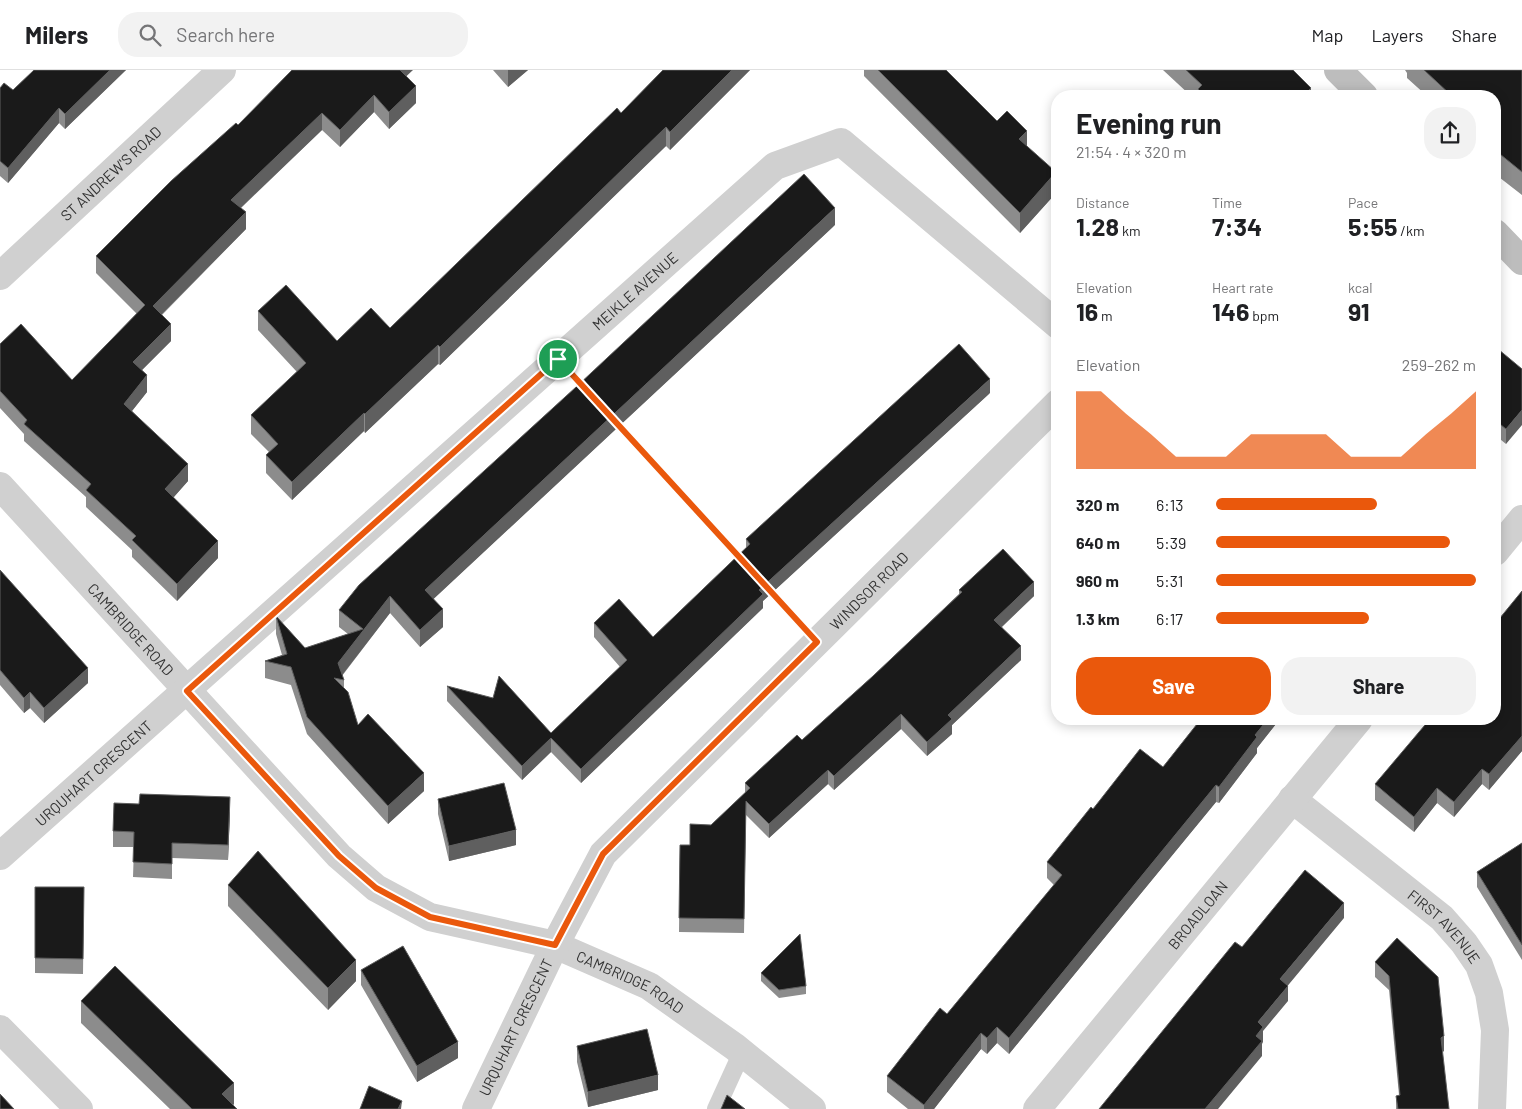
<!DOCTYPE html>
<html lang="en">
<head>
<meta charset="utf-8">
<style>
	body { margin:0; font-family:Barlow,sans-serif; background:#f2f2f2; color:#202124; height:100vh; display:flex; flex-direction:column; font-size:19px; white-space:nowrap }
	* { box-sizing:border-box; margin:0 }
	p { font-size:16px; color:#757577 }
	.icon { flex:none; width:28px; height:28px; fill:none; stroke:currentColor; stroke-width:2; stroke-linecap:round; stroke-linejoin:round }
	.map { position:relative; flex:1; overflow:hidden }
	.side { position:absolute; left:1051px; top:20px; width:450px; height:635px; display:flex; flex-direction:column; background:#fff; border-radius:20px; box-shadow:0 2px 12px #0003 }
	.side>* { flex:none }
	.pin { position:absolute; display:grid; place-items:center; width:42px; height:42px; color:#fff; margin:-21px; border:2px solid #fff; border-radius:50%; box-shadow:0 1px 5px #0007 }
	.round { display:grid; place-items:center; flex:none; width:52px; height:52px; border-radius:20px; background:#f2f2f2 }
	.headline { display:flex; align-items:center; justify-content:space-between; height:85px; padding:0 25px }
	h1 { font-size:28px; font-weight:700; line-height:38px }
	.stats { display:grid; grid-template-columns:repeat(3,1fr); gap:8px; height:85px; padding:5px 25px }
	.stats div { display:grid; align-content:center }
	.stats b { font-size:25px; font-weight:700 }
	.stats small { font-size:14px; font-weight:400 }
	.stats p { font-size:14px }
	.chart { height:140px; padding:10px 25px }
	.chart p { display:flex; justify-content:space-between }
	.chart svg { width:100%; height:90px; margin-top:5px; fill:#ea580c; opacity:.7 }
	.action { display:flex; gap:10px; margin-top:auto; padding:10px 25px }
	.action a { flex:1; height:58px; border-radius:20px; background:#ea580c; color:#fff; font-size:20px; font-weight:700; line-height:58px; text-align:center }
	.action a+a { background:#f2f2f2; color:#202124 }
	ul { padding:0 25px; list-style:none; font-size:16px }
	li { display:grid; grid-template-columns:80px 60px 1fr; align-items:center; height:38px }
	li i { height:12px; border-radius:6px; background:#ea580c }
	header { display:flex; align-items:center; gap:30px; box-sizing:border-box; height:70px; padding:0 25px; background:#fff; border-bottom:1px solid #e0e0e0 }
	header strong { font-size:24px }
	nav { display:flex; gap:28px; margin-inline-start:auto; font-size:18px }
	.search { width:350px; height:45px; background:#f2f2f2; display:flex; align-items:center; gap:12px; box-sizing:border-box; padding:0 18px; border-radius:20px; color:#757577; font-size:19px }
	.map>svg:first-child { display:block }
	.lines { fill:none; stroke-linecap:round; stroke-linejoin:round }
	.path { stroke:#cdcdcd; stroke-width:3; stroke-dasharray:2.5 2.5; stroke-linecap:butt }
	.service { stroke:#d0d0d0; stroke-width:18 }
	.minor { stroke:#d0d0d0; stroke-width:28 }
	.tertiary { stroke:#d0d0d0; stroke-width:28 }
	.secondary { stroke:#bdbdbd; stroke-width:28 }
	.wall { fill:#8c8c8c }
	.shaded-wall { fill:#5f5f5f }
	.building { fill:#1a1a1a; stroke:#5f5f5f }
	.route-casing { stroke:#fff; stroke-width:10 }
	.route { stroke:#ea580c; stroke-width:6 }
	.labels { text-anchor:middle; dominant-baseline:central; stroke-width:5; stroke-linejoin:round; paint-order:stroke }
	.street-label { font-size:15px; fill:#333; stroke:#fff }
</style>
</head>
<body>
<header>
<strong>Milers</strong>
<div class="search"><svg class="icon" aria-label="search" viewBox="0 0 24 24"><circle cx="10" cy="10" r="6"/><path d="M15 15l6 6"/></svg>Search here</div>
<nav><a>Map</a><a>Layers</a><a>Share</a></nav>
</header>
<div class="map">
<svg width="1522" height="1039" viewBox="0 0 1522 1039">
	<rect width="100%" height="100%" fill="#fff"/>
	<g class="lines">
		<path class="path" d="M617 353 741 488
			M770 521 795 547"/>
		<path class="service" d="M716 1039 742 982"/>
		<g class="minor">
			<path id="s1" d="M0 206 222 0"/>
			<path id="s2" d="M0 416 339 786 376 818 430 847 555 875 649 916 735 977 812 1039"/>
			<path id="s3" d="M1292 729 1442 848 1464 873 1479 895 1489 923 1495 960 1492 1039"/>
			<path id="s4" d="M0 786 775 96 841 72 1058 255"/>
			<path d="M0 959 79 1039"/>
			<path id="s5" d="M476 1039 555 875 603 784 1058 333"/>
		</g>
		<g class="tertiary">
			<path d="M1495 482 1522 449"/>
			<path id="s6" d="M1037 1039 1359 649"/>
		</g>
		<path class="secondary" d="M1338 0 1364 26
			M1495 163 1522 191"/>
	</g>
	<path class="wall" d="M34 0H126L65 59 59 53 8 113 0 106V18L13 20Z
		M493 0H528L508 17Z
		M663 0H750L670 80 666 76 440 295 438 294 365 363 364 361 292 430 266 403V385L269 382 251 364V345L297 302 258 260V241L337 271 390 258 621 43Z
		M864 0H946L997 51 1027 76 1056 123 1020 163 864 6Z
		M1163 0H1293L1311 26H1191Z
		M1405 0H1522V125L1495 104V26H1427L1407 8V3Z
		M406 7 416 33 389 59 374 42 340 77 322 60 241 138 246 159 162 245 171 271 142 300 147 322 132 341 188 411 173 428 218 488 177 531 132 487V480L86 437V427L24 371V364L0 338V274L72 310 137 244 96 203V186L238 55Z
		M835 155 433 529 443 557 420 577 390 543 342 606 344 610V618L358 655 424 721 388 754 307 664 291 615 265 608V591L282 585 276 564V546L305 578 348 564 339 557V540Z
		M1058 180V209L1051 202V187Z
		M1495 283 1522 299 1506 374 1495 365Z
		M990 323 763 531V538L581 713 551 682 522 710 447 631V616L551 663 620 597 594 567V553L653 567 746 478V469Z
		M0 500 88 613 44 653 30 638 24 643 0 615Z
		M959 520 1034 526 1002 557 1021 590 952 655V664L927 686 901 659 834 720 828 714 769 768 746 745 744 863 679 862 680 775H690L745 723V713L802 670 873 606 959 524Z
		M1522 521V681L1489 720 1482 714 1454 747 1437 733 1414 762 1375 730V714L1495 649Z
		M1201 649H1280L1257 678V683L1219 733 1216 732 1009 984 997 973 987 984 981 979 934 1039H908L887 1022V1006L947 944 1054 815 1047 808V792L1093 739 1163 697Z
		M438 729 516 775 449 791 438 744Z
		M230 742 228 790 172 788V809L133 807 134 777H113V761Z
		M1522 773V890L1477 817V802Z
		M228 815 356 911 328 940 228 836Z
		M35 817H84L83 904 35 903Z
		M1397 868 1444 981 1442 982 1449 1039H1396V1026L1399 1025 1389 920 1375 907V892Z
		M361 900 458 988 417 1012 361 915Z
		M761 903 806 916V924L779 928 761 911Z
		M81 931 234 1034 233 1035 237 1039H170L81 953Z
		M577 976 658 1020 588 1037 577 992Z"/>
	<path class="shaded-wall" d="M110 0H126L65 59V44Z
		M397 0H413L397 15Z
		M508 0H528L508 17Z
		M732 0H750L670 80V62Z
		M416 16V33L389 59V42Z
		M1311 18V26H1303Z
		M374 25V42L340 77V60Z
		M59 38V53L8 113V98Z
		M322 43V60L231 147V130Z
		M666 57V76L440 295V277Z
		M1027 61V82L1019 69Z
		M1056 102V123L1020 163V143Z
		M835 138V155L425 537V520Z
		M246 142V159L153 253V236Z
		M171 254V271L133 309V292Z
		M438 275V294L365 363V344Z
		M147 305V322L124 351V334Z
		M990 309V323L763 531V538L581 713V699L759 520Z
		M1522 340V355L1506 374V359Z
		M364 343V361L292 430V412Z
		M188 394V411L165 437V419Z
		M218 471V488L177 531V514Z
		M1034 512V526L994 564V550Z
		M390 526V543L339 609 338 593Z
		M443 539V557L420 577V560Z
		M1021 576V590L952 655V664L927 686V672L948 645Z
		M88 598V613L44 653V638Z
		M30 622V638L24 643V628Z
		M901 644V659L834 720V706Z
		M1268 649H1280L1257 678V683L1219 733V717L1255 665Z
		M1522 666V681L1489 720V704Z
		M551 668V682L522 710V696Z
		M1482 699V714L1454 747V732Z
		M828 700V714L769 768V754Z
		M424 703V721L388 754V736Z
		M1216 715V732L1009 984V968Z
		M1437 718V733L1414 762V747Z
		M230 727V742L228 790V775Z
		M516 760V775L449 791V776Z
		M1344 833V848L1280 925V909Z
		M356 890V911L328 940V918Z
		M1288 916V931L1263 961V972L1262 974V986L1218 1039H1205L1258 952Z
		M997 957V973L987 984V968Z
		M981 963V979L934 1039H924V1035Z
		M1444 966V981L1441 983V968Z
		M458 972V988L417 1012V996Z
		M658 1005V1020L588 1037V1022Z
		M234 1013V1034L229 1039 222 1024Z
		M402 1031 401 1039H398Z"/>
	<path class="building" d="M34 0H110L65 44 59 38 8 98 0 91V18L4 13 13 20Z
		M292 0H400L416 16 389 42 374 25 340 60 322 43 231 130 246 142 153 236 171 254 133 292 147 305 124 334 188 394 165 419 218 471 177 514 132 470 136 466 86 420 91 414 24 354 27 350 0 321V274L21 254 72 310 145 235 96 186 171 111 236 53 238 55Z
		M663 0H732L670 62 666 57 440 277 438 275 365 344 364 343 292 412 266 385 278 374 251 345 306 293 258 241 286 215 337 271 371 238 390 258 617 38 621 43Z
		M878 0H946L997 51 1007 41 1027 61 1019 69 1056 102 1020 143Z
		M1186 0H1293L1311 18 1303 26H1205L1198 19 1202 15Z
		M1424 0H1522V102L1495 80V26H1452Z
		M804 104 835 138 425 520 443 539 420 560 390 526 338 593 344 610 334 608 348 622 358 655 368 644 424 703 388 736 307 647 291 597 265 591 287 584 276 546 305 578 363 559 339 540 359 515 576 317Z
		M1058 180V194L1051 187Z
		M959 274 990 309 759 520 763 524 581 699 551 668 522 696 447 616 493 628 499 606 551 663 627 590 594 553 619 529 653 567 750 474 746 469Z
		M1498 279 1522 299V340L1506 359 1495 350V283Z
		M1003 479 1034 512 994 550 1021 576 948 645 952 649 927 672 901 644 834 706 828 700 769 754 746 731 744 849 679 848 680 775H690V754L711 755 750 718 745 713 797 665 802 670 873 606 962 522 959 520Z
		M0 500 88 598 44 638 30 622 24 628 0 600Z
		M1522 521V666L1489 704 1482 699 1454 732 1437 718 1414 747 1375 714 1430 649H1495V554Z
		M1201 649H1268L1255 665 1257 667 1219 717 1216 715 1009 968 997 957 987 968 981 963 924 1035 887 1006 940 938 947 944 1062 805 1047 792 1091 737 1093 739 1140 679 1163 697Z
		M504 713 516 760 449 776 438 729Z
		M140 724 230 727 228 775 172 773V794L133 792 134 762 113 761 114 733 139 734Z
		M1522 773V875L1477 802Z
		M258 781 356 890 328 918 228 815Z
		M1305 800 1344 833 1280 909 1288 916 1258 952 1263 957 1256 966 1262 971 1205 1039H1099L1235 872 1242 877Z
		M35 817H84L83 889 35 888Z
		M800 864 806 916 779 920 761 903Z
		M1397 868 1438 907 1444 966 1441 968 1449 1039H1398L1396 1026 1400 1025 1389 906 1375 892Z
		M403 876 458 972 417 996 361 900Z
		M115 896 234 1013 222 1024 237 1039H192L81 931Z
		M647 959 658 1005 588 1022 577 976Z
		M369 1016 402 1031 398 1039H360Z
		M0 1024 14 1039H0Z
		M727 1025 745 1039H721Z"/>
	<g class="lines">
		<defs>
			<path id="route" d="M558 289 817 572 603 784 555 875 430 847 376 818 339 786 187 621Z"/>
		</defs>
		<use href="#route" class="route-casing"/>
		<use href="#route" class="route"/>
	</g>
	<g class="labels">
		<g class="street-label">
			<text stroke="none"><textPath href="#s1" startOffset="151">ST ANDREW'S ROAD</textPath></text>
			<text stroke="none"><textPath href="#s4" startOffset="850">MEIKLE AVENUE</textPath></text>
			<text stroke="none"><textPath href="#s5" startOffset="659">WINDSOR ROAD</textPath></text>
			<text stroke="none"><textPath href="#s2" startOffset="194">CAMBRIDGE ROAD</textPath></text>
			<text stroke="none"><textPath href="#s4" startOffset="125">URQUHART CRESCENT</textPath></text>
			<text stroke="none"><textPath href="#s6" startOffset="252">BROADLOAN</textPath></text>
			<text stroke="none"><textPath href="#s3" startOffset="199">FIRST AVENUE</textPath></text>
			<text stroke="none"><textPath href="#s2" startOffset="824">CAMBRIDGE ROAD</textPath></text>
			<text stroke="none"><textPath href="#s5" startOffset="91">URQUHART CRESCENT</textPath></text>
		</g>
	</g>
</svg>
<div class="pin" style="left:558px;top:289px;background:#1e9e55"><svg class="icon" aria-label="arrive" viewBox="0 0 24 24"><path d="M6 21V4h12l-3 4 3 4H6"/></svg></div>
<section class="side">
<div class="headline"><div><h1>Evening run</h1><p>21:54 · 4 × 320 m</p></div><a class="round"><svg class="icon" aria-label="share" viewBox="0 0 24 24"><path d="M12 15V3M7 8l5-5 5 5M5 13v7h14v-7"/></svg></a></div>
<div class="stats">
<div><p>Distance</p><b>1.28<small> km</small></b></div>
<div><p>Time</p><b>7:34</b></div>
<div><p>Pace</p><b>5:55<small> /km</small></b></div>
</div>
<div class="stats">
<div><p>Elevation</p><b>16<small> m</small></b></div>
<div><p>Heart rate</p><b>146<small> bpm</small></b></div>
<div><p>kcal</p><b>91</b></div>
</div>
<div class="chart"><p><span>Elevation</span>259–262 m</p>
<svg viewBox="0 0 160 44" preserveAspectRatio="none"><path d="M0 44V6L10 6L20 17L30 27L40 38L50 38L60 38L70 27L80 27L90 27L100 27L110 38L120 38L130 38L140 27L150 17L160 6V44z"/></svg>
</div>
<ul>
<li><b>320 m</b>6:13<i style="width:62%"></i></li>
<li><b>640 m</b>5:39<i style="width:90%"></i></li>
<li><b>960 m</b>5:31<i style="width:100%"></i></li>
<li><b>1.3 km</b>6:17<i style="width:59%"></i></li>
</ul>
<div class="action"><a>Save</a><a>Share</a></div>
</section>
</div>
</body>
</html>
